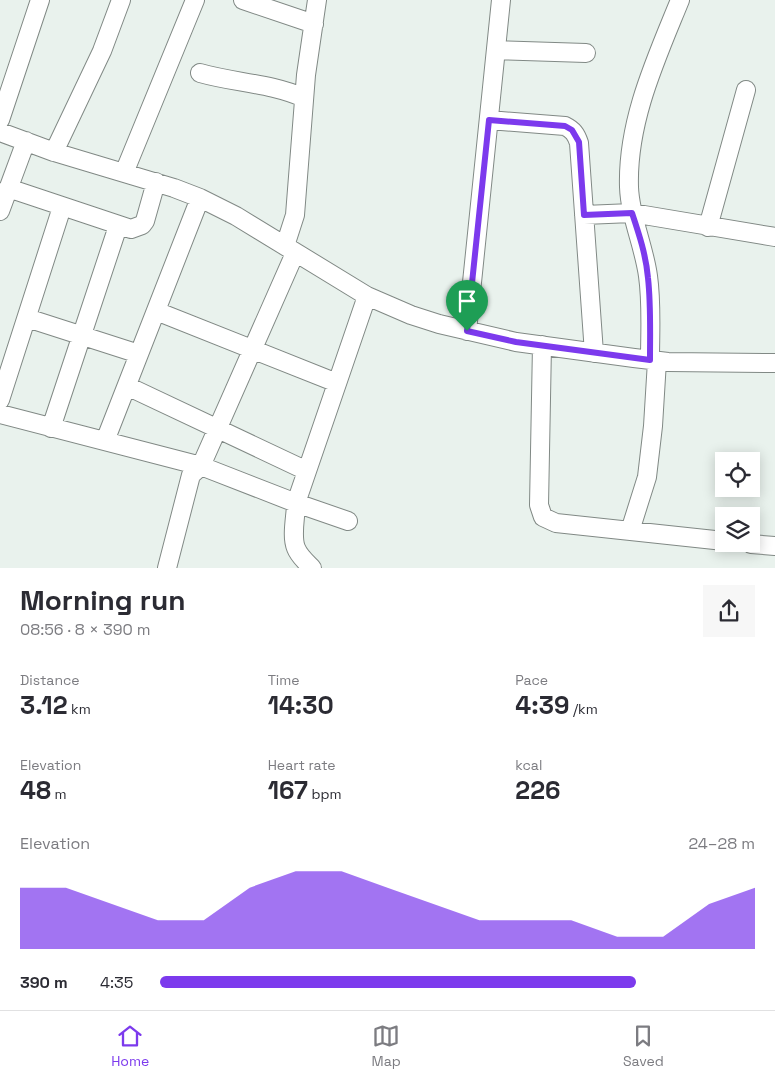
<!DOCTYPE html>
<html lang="en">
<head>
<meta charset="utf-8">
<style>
	body { margin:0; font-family:"Space Grotesk",sans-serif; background:#f7f7f7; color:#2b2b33; height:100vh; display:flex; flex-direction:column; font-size:19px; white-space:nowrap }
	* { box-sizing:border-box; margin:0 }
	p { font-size:16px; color:#7c7c81 }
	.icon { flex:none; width:28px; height:28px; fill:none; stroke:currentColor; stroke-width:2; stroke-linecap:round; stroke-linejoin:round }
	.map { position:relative; height:568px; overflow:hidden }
	.side { display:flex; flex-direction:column; background:#fff; flex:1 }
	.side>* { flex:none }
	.tools { position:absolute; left:715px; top:452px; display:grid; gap:10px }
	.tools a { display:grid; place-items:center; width:45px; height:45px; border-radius:0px; background:#fff; box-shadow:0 2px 12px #0003; font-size:25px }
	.pin { position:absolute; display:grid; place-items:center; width:42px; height:42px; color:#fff; margin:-51px -21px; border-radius:50% 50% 50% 0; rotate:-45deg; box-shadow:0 0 5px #0007 }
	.pin .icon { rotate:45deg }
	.round { display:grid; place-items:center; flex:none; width:52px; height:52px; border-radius:0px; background:#f7f7f7 }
	.summary { display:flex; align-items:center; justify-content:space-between; height:85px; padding:0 20px }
	h1 { font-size:28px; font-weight:600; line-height:38px }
	.stats { display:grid; grid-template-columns:repeat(3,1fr); gap:8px; height:85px; padding:5px 20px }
	.stats div { display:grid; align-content:center }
	.stats b { font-size:25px; font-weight:600 }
	.stats small { font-size:14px; font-weight:400 }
	.stats p { font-size:14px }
	.chart { height:140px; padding:10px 20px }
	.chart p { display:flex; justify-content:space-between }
	.chart svg { width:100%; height:90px; margin-top:5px; fill:#7c3aed; opacity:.7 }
	ul { padding:0 20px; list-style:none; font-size:16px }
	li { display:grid; grid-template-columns:80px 60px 1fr; align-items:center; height:38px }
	li i { height:12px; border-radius:6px; background:#7c3aed }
	.tab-bar { display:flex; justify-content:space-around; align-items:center; height:70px; border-top:1px solid #e1e1e2; background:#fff; font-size:14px; color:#7c7c81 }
	.tab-bar a { display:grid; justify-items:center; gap:2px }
	.tab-bar .current { color:#7c3aed }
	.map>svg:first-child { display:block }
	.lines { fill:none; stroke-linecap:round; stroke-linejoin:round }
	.minor-casing { stroke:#818985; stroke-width:20 }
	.minor { stroke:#fff; stroke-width:18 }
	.route-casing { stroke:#fff; stroke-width:10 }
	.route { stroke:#7c3aed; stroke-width:6 }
</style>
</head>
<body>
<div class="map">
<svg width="775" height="568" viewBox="0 0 775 568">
	<rect width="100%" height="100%" fill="#e9f2ed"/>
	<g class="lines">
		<defs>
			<path id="minor" d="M243 0 314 24
				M496 50 586 53
				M200 73C235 83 270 83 304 98
				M0 120 40 0
				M489 120 565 126C573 130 576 134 579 143L594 353
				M0 132 54 152 174 188 200 198 236 216 367 296 411 315 439 324 516 342 634 358 668 362 775 363
				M54 152 102 51 121 0
				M124 173 195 0
				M8 188 131 229 142 225 145 221 156 182
				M0 211 26 141
				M584 215 632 213 775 237
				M708 227 746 90
				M285 246 295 215 306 75 317 0
				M156 311 337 383
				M27 318 139 354
				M467 331 501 0
				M542 345 539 505 543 517 556 523 724 541
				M650 360C650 332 652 304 648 276 644 246 630 217 629 187 627 121 656 59 680 0
				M127 386 307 471
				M0 400 62 207
				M0 414 201 466 296 503 348 521
				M51 428 118 226
				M105 441 200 198
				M630 531 647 477 653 426 657 361
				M751 544 775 546
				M167 568 191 475 201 466 295 253
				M312 568C306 562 299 556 296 548 291 536 296 516 296 503L367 296"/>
		</defs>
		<use href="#minor" class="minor-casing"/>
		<use href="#minor" class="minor"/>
	</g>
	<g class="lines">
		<defs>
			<path id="route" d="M489 120 565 126 572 130 579 142 584 215 632 213C639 234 646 255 648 278 651 305 650 332 650 360L516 342 467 331Z"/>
		</defs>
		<use href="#route" class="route-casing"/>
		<use href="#route" class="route"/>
	</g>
</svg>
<div class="tools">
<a><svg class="icon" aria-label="locate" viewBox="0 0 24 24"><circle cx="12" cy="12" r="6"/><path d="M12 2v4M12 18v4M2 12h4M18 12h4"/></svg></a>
<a><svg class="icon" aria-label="layers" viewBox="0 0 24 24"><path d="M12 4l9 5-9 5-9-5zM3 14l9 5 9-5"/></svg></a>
</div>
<div class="pin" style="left:467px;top:331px;background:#1e9e55"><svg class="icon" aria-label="arrive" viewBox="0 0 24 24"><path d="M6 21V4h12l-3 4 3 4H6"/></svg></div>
</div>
<section class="side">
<div class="summary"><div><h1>Morning run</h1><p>08:56 · 8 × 390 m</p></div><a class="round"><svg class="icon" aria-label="share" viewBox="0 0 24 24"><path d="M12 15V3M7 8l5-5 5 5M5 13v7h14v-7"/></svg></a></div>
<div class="stats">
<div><p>Distance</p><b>3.12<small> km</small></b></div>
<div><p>Time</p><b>14:30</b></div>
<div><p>Pace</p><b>4:39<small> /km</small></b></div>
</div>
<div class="stats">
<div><p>Elevation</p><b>48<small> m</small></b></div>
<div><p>Heart rate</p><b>167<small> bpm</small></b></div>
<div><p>kcal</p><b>226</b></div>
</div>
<div class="chart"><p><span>Elevation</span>24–28 m</p>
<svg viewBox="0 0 160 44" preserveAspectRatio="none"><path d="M0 44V14L10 14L20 22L30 30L40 30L50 14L60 6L70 6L80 14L90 22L100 30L110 30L120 30L130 38L140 38L150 22L160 14V44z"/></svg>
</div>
<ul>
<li><b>390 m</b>4:35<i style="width:80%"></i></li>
</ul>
</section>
<nav class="tab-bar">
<a class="current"><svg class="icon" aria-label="home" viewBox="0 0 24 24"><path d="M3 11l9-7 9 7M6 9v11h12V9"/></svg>Home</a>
<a><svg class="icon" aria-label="map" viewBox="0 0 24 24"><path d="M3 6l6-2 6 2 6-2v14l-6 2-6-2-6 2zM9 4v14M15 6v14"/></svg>Map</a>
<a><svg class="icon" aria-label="saved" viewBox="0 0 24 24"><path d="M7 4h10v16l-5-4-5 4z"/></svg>Saved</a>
</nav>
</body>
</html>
